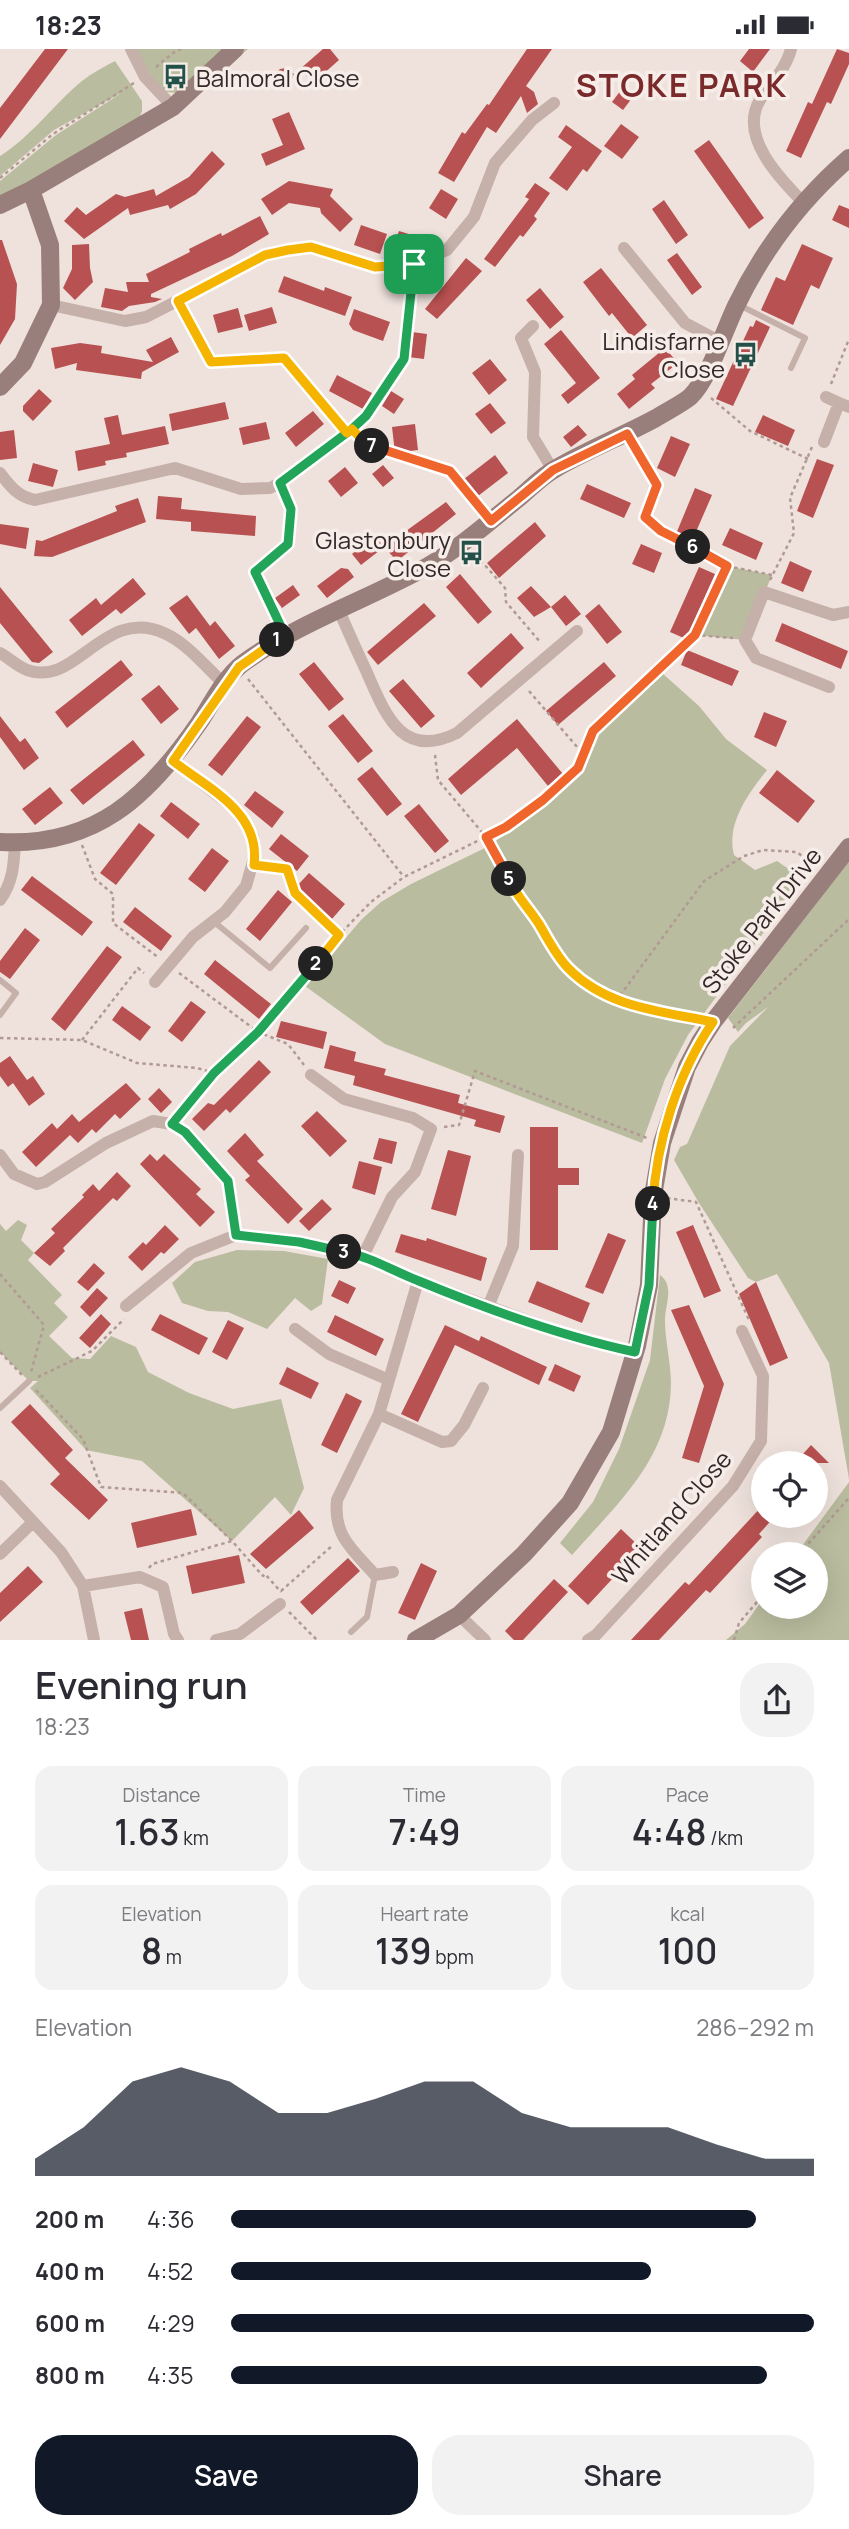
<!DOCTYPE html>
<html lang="en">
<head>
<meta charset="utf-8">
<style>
	body { margin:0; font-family:Manrope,sans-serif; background:#f2f2f3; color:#2b2b33; height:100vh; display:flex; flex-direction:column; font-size:26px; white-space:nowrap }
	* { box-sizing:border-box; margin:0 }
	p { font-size:23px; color:#7c7c81 }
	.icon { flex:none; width:38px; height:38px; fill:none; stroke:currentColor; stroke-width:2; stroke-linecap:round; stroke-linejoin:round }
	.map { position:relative; height:1591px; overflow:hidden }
	.drawer { display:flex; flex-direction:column; background:#fff; flex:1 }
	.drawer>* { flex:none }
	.tools { position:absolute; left:751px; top:1402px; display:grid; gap:14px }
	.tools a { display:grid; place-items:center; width:77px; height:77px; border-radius:50%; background:#fff; box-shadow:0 7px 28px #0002; font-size:35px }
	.pin { position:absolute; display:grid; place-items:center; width:60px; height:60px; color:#fff; margin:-30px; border-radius:14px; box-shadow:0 4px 10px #0006 }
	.km { position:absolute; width:35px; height:35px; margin:-18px; border-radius:50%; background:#222; color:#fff; font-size:19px; line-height:35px; text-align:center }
	.round { display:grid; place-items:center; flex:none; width:74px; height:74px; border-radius:28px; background:#f2f2f3 }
	.head { display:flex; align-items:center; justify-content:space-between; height:119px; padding:0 35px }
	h1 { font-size:38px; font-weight:600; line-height:52px }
	.stats { display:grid; grid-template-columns:repeat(3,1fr); gap:10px; height:119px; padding:7px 35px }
	.stats div { display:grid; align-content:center; border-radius:18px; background:#f2f2f3; text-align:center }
	.stats b { font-size:35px; font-weight:600 }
	.stats small { font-size:19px; font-weight:400 }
	.stats p { font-size:19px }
	.chart { height:196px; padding:14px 35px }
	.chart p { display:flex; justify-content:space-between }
	.chart svg { width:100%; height:126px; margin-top:7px; fill:#111827; opacity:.7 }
	.primary-button { display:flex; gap:14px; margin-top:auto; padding:14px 35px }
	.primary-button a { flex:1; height:80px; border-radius:28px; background:#111827; color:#fff; font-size:28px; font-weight:600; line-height:80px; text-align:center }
	.primary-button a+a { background:#f2f2f3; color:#2b2b33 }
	ul { padding:0 35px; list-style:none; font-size:23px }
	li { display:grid; grid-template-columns:112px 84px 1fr; align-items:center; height:52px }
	li i { height:18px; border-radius:9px; background:#111827 }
	.status { display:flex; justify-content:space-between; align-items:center; height:49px; padding:0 35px; background:#fff; direction:ltr }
	.status svg { height:19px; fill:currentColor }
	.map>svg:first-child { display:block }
	.green { fill:#b9bc9e }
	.building { fill:#b85151 }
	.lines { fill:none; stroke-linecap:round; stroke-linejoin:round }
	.path { stroke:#b19a94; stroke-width:2.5; stroke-dasharray:3.5 3.5; stroke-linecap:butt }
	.lane { stroke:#c6b0aa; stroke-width:6 }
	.street { stroke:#c6b0aa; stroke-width:12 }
	.secondary { stroke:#997f7b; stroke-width:18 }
	.split-1-casing { stroke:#fff; stroke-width:14 }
	.split-2-casing { stroke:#fff; stroke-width:14 }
	.split-3-casing { stroke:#fff; stroke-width:14 }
	.split-4-casing { stroke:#fff; stroke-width:14 }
	.split-5-casing { stroke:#fff; stroke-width:14 }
	.split-6-casing { stroke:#fff; stroke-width:14 }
	.split-7-casing { stroke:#fff; stroke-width:14 }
	.split-8-casing { stroke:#fff; stroke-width:14 }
	.split-1 { stroke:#22a559; stroke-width:9 }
	.split-2 { stroke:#f5b400; stroke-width:9 }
	.split-3 { stroke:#22a559; stroke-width:9 }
	.split-4 { stroke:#22a559; stroke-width:9 }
	.split-5 { stroke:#f5b400; stroke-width:9 }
	.split-6 { stroke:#f0652b; stroke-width:9 }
	.split-7 { stroke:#f0652b; stroke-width:9 }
	.split-8 { stroke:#f5b400; stroke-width:9 }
	.labels { text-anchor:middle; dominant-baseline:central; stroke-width:7; stroke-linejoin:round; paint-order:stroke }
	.poi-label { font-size:24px; fill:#342928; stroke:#f7ede8; text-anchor:end }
	.street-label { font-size:24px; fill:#342928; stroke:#f7ede8 }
	.district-label { font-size:32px; font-weight:bold; letter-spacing:2px; fill:#7a2a2a; stroke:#f7ede8 }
</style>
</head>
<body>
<div class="status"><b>18:23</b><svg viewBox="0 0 49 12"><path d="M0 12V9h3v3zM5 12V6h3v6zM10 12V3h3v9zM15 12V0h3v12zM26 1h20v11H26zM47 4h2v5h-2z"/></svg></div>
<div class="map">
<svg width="849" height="1591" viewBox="0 0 849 1591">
	<rect width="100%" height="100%" fill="#efe2dc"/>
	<path class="green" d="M134 0H248L231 15 187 45 167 43 160 40Z
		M115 12 142 52V62L136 79 0 159V132L56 86 123 43 54 81 0 127V107C32 87 53 56 82 32 92 24 104 18 115 12Z
		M727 517 772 526 745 591 695 586Z
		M662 624 699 657 726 690 767 721C748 745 726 775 734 806L755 821 777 812 803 830 688 986 665 1030 642 1094 385 995 305 937 361 871 381 853 411 835 489 797 555 748 582 722 597 686Z
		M849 812V1430L829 1314 777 1225 756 1233 748 1229 699 1154 674 1111 680 1098 687 1095 730 997 768 958 746 974 738 983 728 969Z
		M18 1171 27 1176 21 1191 34 1204 28 1211 62 1246 54 1254 68 1268 49 1287 72 1309 90 1310 111 1287 136 1298 148 1323 189 1344 233 1360 281 1350 304 1439 291 1466 275 1448 232 1492 142 1412 86 1401 30 1339 38 1332H29L0 1303V1175L6 1182Z
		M237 1201 284 1202 328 1210 322 1255 311 1262 295 1249 267 1280 228 1263 208 1262 182 1254 172 1234 195 1213Z
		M660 1226C675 1237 665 1256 665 1271 665 1292 671 1314 671 1335 670 1409 617 1455 572 1506L560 1494 593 1453 619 1400 650 1311Z
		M849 1433V1591H726L745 1575 763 1550V1558H816V1505H796Z"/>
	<path class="building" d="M45 0H68L0 90V59Z
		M323 0H330L339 11 313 34 300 20Z
		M527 0H552L526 37 534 43 538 55 527 64 521 47 496 84 487 78 454 133 438 124 462 83 465 85 487 55 489 56Z
		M749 0H770L753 23 740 12Z
		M837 0 849 4V15L831 55 827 53 801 109 786 102 808 53 812 55Z
		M286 19 294 25 290 34 285 36 279 35 276 31V24L280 20Z
		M621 41 632 49 623 61 612 53Z
		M289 63 305 100 266 117 261 105 283 96 272 70Z
		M621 75 639 88 622 110 604 97Z
		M566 76 602 102 587 123 583 120 567 142 549 129 572 98 558 88Z
		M709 91 764 169 749 180 694 102Z
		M212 102 225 115 196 145 170 160 168 156 130 166 128 159 84 190 64 172 77 158 86 166 116 145 125 148 154 140 156 147 189 128Z
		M289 132 333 140 330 147 353 170 340 183 321 164 320 159 289 154 272 166 261 150Z
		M535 134 550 144 534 167 537 170 523 188 520 186 495 218 484 210 529 150 525 148Z
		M441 140 458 150 446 170 429 159Z
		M664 151 688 186 676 195 652 160Z
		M839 156 849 160V179L832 171Z
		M260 167 269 185 232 207 151 245V248L162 250 155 253 129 257 122 262 101 258 105 239 128 243 126 233H149L146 225 190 203 189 200 221 184 222 187Z
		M361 176 387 185 380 205 354 196Z
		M399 182 412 186 406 203 393 198Z
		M0 191H2L17 235 15 270 0 296Z
		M89 195 90 219 93 233 75 251 63 239 72 220V196Z
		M802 195 833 209 819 240 811 236 793 276 761 261 776 228 785 232Z
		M677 204 702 238 692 246 667 211Z
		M466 209 482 222 437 270 425 260Z
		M601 219 647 276 632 289 612 264 609 267 583 233Z
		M284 227 324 242 325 238 352 248 345 267 278 243Z
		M540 239 564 268 550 280 526 251Z
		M272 258 277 274 249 282 244 266Z
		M238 259 243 278 218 284 213 266Z
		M354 260 390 273 383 292 353 281 349 275Z
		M756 271 770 278 733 357 716 350 750 277 753 278Z
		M561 281 600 329 568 355 561 346 576 334 544 295Z
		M412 283 427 285 424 310 408 308Z
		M171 288 179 303 142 323 141 330 76 321 77 314 55 320 51 299 80 294 102 297 101 304 153 313 146 301Z
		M665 299 678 314 651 335 655 339 629 360 617 345 635 330 632 326Z
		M490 310 507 331 489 346 472 324Z
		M337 326 372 344 363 360 329 342Z
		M39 340 52 352 33 372 23 362V357Z
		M391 342 404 350 394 365 382 357Z
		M225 353 229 370 172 382 169 365Z
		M490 354 506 374 491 385 475 365Z
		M313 362 324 375 296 398 285 384Z
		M118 366 122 386 165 377 169 395 126 404 127 408 105 412 106 416 78 422 75 402 110 395 104 369Z
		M763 366 795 381 788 397 755 383Z
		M266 373 270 390 243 396 239 379Z
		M415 375 418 401 395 404 392 378Z
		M578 376 587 386 571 398 563 388Z
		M14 381 17 409 0 411V383Z
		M671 387 690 395 675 428 657 419Z
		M495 406 508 424 478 447 464 430Z
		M817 410 834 416 813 469 797 462Z
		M33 414 58 421 53 438 28 432Z
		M383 416 394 429 383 438 372 425Z
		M345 418 358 434 341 448 328 432Z
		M587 435 631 454 624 469 580 450Z
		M695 439 712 446 692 492 676 485Z
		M158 447 182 449 181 460 256 467 255 487 191 482V473L156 470Z
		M138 449 146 473 52 508 34 507 36 491 42 492 117 462 115 457Z
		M446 453 456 465 397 512 384 498Z
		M535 473 546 487 499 529 487 514Z
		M0 475 29 479 26 500 0 495Z
		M730 479 763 494 756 511 722 496Z
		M375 487 384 498 361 516 352 505Z
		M641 495 662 504 654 524 632 515Z
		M790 512 812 522 803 543 781 534Z
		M699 518 715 525 686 590 670 583Z
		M341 519 348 520 354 528 327 549 317 537Z
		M460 525 492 563 478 575 446 538Z
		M133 529 146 545 121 565 116 560 82 587 69 571 96 549 101 556Z
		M293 536 300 546 282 559 275 549Z
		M531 537 551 558 534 568 517 549Z
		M0 538 53 603 39 614 32 613 0 574Z
		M187 546 210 577 215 572 235 597 219 610 196 579 189 585 169 559Z
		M565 546 581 565 566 577 551 558Z
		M424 554 436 567 378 616 367 603Z
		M599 555 622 583 607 595 585 567Z
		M782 574 848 602 841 620 775 592Z
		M511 584 524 599 481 639 467 624Z
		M687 601 739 622 732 637 681 616Z
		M121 611 133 626 67 679 55 663Z
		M314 613 344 650 329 662 299 625Z
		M604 613 616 627 558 676 546 662Z
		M403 630 435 667 421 679 389 642Z
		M159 636 179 660 161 675 141 650Z
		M764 663 787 672 776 698 754 688Z
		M343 665 373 702 358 714 328 677Z
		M0 667 20 693 25 689 39 709 24 721 0 688Z
		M247 667 261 678 222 727 208 716Z
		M517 670 563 725 548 737 517 699 461 746 448 730Z
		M133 691 145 706 83 756 70 741Z
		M372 718 402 755 387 767 357 730Z
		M777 721 815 752 798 774 759 744Z
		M50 738 63 754 35 776 22 760Z
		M255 742 284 763 272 779 244 756Z
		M171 753 200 775 188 790 160 767Z
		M419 755 449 792 435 804 404 767Z
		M139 774 155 786 116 836 100 824Z
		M281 785 309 807 297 822 269 800Z
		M212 799 229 812 205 843 188 830Z
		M309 824 345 855 332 870 296 838Z
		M32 827 93 873 82 887 21 841Z
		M278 841 292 853 260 892 246 880Z
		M135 858 172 887 161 902 123 873Z
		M25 879 40 891 10 930 0 923V912Z
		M107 897 122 908 65 982 51 970Z
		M215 911 271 955 259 970 204 925Z
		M191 952 206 963 182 993 168 982Z
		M122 957 151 978 140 992 112 971Z
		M281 972 327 983 323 1000 276 988Z
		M330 996 356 1003 354 1012 386 1020 384 1026 460 1046 458 1054 505 1067 500 1084 474 1077 476 1071 353 1036 355 1027 324 1019Z
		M10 1007 27 1031 33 1027 45 1045 29 1057 13 1034 8 1038 0 1027V1014Z
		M259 1011 271 1023 230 1064 226 1060 204 1082 192 1070 208 1054 214 1056Z
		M126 1034 141 1050 120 1070 115 1065 96 1084 92 1080 78 1094 70 1086 36 1118 22 1103 52 1074 57 1080 72 1065 79 1073Z
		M159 1039 172 1053 161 1064 148 1050Z
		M317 1062 347 1092 330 1108 301 1077Z
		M530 1078H558V1119H579V1136H558V1201H530Z
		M245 1084 264 1106 257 1112 303 1160 288 1175 245 1131 250 1127 227 1102Z
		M379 1089 397 1093 392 1115 373 1110Z
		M448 1101 471 1107 456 1167 431 1160Z
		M150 1105 157 1112 164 1105 201 1140 196 1145 215 1163 200 1178 140 1115Z
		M359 1112 382 1118 375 1146 352 1139Z
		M117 1123 131 1137 117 1152 113 1149 63 1199 65 1202 50 1217 34 1204 55 1184 51 1180 84 1148 82 1146 93 1135 99 1142Z
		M322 1150 332 1160 309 1182 299 1172Z
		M165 1176 179 1190 164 1205 161 1203 142 1222 128 1208 143 1193 146 1196Z
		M693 1176 721 1242 704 1249 676 1183Z
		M608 1184 626 1191 603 1245 585 1238Z
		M401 1185 426 1192 427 1189 487 1209 481 1232 395 1203Z
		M94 1214 105 1224 88 1242 77 1233Z
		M339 1231 356 1239 348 1255 331 1247Z
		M537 1232 590 1254 582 1274 528 1253Z
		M756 1233 788 1309 770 1317 739 1245Z
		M97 1239 108 1249 90 1268 80 1258Z
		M689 1256 724 1335 699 1414 682 1409 704 1337 671 1261Z
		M101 1265 111 1275 90 1299 79 1289Z
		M160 1265 208 1289 199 1306 151 1281Z
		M335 1266 384 1290 376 1307 327 1283Z
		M228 1271 244 1279 227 1311 212 1303Z
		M445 1276 479 1292 481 1287 547 1318 539 1336 455 1296 418 1373 401 1365Z
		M555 1315 581 1327 574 1343 548 1331Z
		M287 1318 319 1334 311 1350 279 1335Z
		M346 1344 362 1352 337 1404 321 1396Z
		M30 1355 73 1401 65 1409 108 1451 89 1471 50 1435 60 1425 11 1373Z
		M811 1396 829 1414H795Z
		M763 1456V1466H776L759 1485 762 1488 710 1544 706 1541 659 1591H631L685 1533 689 1536Z
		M191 1460 197 1486 137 1499 131 1474Z
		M299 1461 314 1479 266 1520 250 1505Z
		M621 1480 641 1499 588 1556 568 1537Z
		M239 1506 245 1534 192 1545 186 1517Z
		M348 1509 360 1522 312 1566 300 1553Z
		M421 1514 437 1522 415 1571 398 1564Z
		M28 1517 43 1533 0 1573V1544Z
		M554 1530 568 1543 523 1591H514L505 1582Z
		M142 1559 149 1591H131L124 1563Z"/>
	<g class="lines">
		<path class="path" d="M156 18 173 4 181 0
			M0 129 53 85 134 34
			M184 264 211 313 284 309 340 374
			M831 335 849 290
			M711 349 750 382 808 410
			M361 372 404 310 412 229
			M361 389 367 395 450 422 480 460
			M654 476 727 517 772 526
			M476 506 505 539 506 553 541 594
			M770 531 794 484 790 449 812 398
			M279 572 255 523 288 495 291 460 286 447
			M695 586 733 589
			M248 630 404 828
			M529 642 584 706
			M435 706 438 731 486 788 505 821 514 844 536 871 567 919 590 938 616 952 696 970
			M82 796 95 830 113 845V874L159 909
			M264 817 287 820 295 844 339 886
			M179 924 258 983 288 995 304 1016
			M616 952 704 832 744 807 763 801 797 803 813 816
			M733 979 849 870
			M0 989 82 991 137 1014 197 1019 214 1024
			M82 991 138 919 144 924
			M180 1066 214 1024 258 983 339 886 371 853 404 828 506 778 543 751 578 719 593 682 695 586 727 517
			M444 1078 459 1076 475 1022 647 1089
			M667 1149 696 1153 749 1271
			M0 1225 44 1276 31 1323
			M0 1303 22 1326
			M38 1328 92 1302 124 1270
			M36 1341 83 1390 101 1438 183 1444 232 1492 263 1527 265 1525 281 1543
			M799 1505 849 1449
			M149 1519 152 1515 232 1492
			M281 1542 333 1496
			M289 1563 317 1591
			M734 1591 739 1574 763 1546"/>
		<path class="lane" d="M739 256 805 289 791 319
			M213 872 270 919 306 879
			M0 931 16 944 0 966
			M0 1359 29 1332
			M351 1583 367 1568 375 1526"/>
		<path class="street" d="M131 0 145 28 173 58
			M791 0C786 20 771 34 760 51 738 87 780 130 804 154
			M624 199 685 274 719 292
			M51 256 125 272 146 268 265 207 287 201 311 198 375 218 413 215 447 201 474 168 495 114 532 71 554 54
			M533 277 521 289 535 323 533 388 553 421
			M826 348 839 354
			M627 385 657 436 645 468
			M824 393 839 354 849 358
			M0 424C10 437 18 448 35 451L175 419 241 440 270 439 280 434 352 380
			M339 561C348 583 358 604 368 626 386 667 403 711 457 684L577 582
			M0 604C9 609 17 617 27 621 77 639 103 557 164 584 187 594 207 619 225 636
			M829 638 756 609 745 591 764 543 833 566 849 563
			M0 851C13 834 14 814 15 794
			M155 933 193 888 225 863 246 837 255 806 253 787 238 762 173 712
			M311 1026 344 1050 413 1069 431 1080 415 1123 392 1148 363 1207
			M0 1106 14 1125 37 1135 45 1133 106 1094 153 1072 172 1075 185 1083 228 1132 236 1186
			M126 1257 191 1204 236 1186 299 1193 363 1207 418 1232 573 1288 635 1303
			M488 1258 513 1197 518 1106
			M295 1280 329 1305 389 1331
			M379 1365 442 1393 451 1392 464 1376 483 1339
			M0 1437 61 1503 83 1537 94 1591
			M0 1505 33 1473
			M393 1523 375 1526C353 1501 333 1487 337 1451L379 1365 418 1232
			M83 1537 140 1528 163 1538 174 1585 178 1591
			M459 1566 485 1591
			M216 1591 240 1585 280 1555
			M588 1591 596 1586 733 1437 761 1392 763 1327 742 1282"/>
		<path class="secondary" d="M0 156 31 141 173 58 235 0
			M0 338 23 314 51 256 50 196 31 141
			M0 793C95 798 148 748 199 674 211 656 224 629 242 615 299 573 367 551 428 517 461 498 490 472 519 449 531 439 542 427 555 420 587 401 623 387 656 369 667 362 680 356 690 348 709 330 724 282 736 257 763 201 802 150 849 109
			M416 1591 459 1566 524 1505 570 1454 611 1383 637 1297 649 1236 653 1147 662 1094 687 1018 700 993 713 973 849 798"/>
	</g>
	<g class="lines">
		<defs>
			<path id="split-1" d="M277 591 285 586 255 523 288 495 291 460 280 434 352 380 366 367 404 310 414 215"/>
			<path id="split-2" d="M277 591 239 618 173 712C209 740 261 763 254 816L287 820 295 844 339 886 316 915"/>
			<path id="split-3" d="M316 915 258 983 214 1024 172 1075 185 1083 228 1132 236 1186 299 1193 344 1203"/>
			<path id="split-4" d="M344 1203C371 1208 393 1222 419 1232 489 1261 561 1287 635 1303L649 1236 653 1155"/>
			<path id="split-5" d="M509 830C516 847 529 859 539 875 548 890 556 907 569 920 608 959 661 962 713 973 678 1024 656 1093 653 1155"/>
			<path id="split-6" d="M509 830 486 788 506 778 543 751 578 719 593 682 695 586 727 517 693 498"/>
			<path id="split-7" d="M372 397 450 422 491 472 553 421 627 385 657 436 645 468 661 482 693 498"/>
			<path id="split-8" d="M372 397 366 395 352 380 347 384 284 309 211 313 178 252 265 206 288 201 311 198 375 218 414 215"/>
		</defs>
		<use href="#split-1" class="split-1-casing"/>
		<use href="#split-2" class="split-2-casing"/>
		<use href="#split-3" class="split-3-casing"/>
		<use href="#split-4" class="split-4-casing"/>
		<use href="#split-5" class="split-5-casing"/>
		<use href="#split-6" class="split-6-casing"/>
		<use href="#split-7" class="split-7-casing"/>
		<use href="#split-8" class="split-8-casing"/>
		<use href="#split-1" class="split-1"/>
		<use href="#split-2" class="split-2"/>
		<use href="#split-3" class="split-3"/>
		<use href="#split-4" class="split-4"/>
		<use href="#split-5" class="split-5"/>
		<use href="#split-6" class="split-6"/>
		<use href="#split-7" class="split-7"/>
		<use href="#split-8" class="split-8"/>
	</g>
	<defs>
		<symbol id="bus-bare" viewBox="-9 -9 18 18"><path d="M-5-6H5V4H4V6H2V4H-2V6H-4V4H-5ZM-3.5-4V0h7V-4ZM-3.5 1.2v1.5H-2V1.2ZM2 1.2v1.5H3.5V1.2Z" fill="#235149" stroke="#f7ede8" stroke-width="2.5" paint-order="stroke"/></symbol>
	</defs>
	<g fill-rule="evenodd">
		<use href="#bus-bare" x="158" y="10" width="35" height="35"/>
		<use href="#bus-bare" x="728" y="288" width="35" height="35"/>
		<use href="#bus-bare" x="454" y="486" width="35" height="35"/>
	</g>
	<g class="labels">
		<g class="poi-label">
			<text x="196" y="28" text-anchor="start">Balmoral Close</text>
			<text x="725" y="291">Lindisfarne<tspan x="725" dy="28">Close</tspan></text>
			<text x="451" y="490">Glastonbury<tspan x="451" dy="28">Close</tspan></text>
		</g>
		<g class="street-label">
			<text transform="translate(761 871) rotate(-52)">Stoke Park Drive</text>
			<text transform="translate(671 1468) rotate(-49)">Whitland Close</text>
		</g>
		<g class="district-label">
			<text x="682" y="36">STOKE PARK</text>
		</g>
	</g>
</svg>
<div class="tools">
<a><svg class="icon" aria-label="locate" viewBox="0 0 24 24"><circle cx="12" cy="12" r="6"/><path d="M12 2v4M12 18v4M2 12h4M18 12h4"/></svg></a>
<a><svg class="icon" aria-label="layers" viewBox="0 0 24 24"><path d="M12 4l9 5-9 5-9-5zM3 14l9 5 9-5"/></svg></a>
</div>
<div class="pin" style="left:414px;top:215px;background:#1e9e55"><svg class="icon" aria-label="arrive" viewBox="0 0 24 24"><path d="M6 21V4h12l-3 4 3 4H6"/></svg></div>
<b class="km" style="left:277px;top:591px">1</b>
<b class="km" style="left:316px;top:915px">2</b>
<b class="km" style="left:344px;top:1203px">3</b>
<b class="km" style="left:653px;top:1155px">4</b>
<b class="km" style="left:509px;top:830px">5</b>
<b class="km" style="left:693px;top:498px">6</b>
<b class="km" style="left:372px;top:397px">7</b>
</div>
<section class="drawer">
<div class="head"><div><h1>Evening run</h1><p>18:23</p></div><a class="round"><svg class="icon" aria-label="share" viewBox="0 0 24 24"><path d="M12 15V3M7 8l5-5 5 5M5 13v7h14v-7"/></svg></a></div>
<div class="stats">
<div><p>Distance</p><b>1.63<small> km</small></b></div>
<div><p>Time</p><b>7:49</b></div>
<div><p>Pace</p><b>4:48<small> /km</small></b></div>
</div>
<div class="stats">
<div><p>Elevation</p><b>8<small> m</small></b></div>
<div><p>Heart rate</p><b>139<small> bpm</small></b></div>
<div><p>kcal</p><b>100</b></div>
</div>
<div class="chart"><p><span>Elevation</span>286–292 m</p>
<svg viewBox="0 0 160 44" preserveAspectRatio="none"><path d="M0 44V38L10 27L20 11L30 6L40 11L50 22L60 22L70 17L80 11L90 11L100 22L110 27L120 27L130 27L140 33L150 38L160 38V44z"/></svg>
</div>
<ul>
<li><b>200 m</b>4:36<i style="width:90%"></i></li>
<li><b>400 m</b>4:52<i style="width:72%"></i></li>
<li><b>600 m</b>4:29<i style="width:100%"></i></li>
<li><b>800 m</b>4:35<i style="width:92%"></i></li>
</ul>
<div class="primary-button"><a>Save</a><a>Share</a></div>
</section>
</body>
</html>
